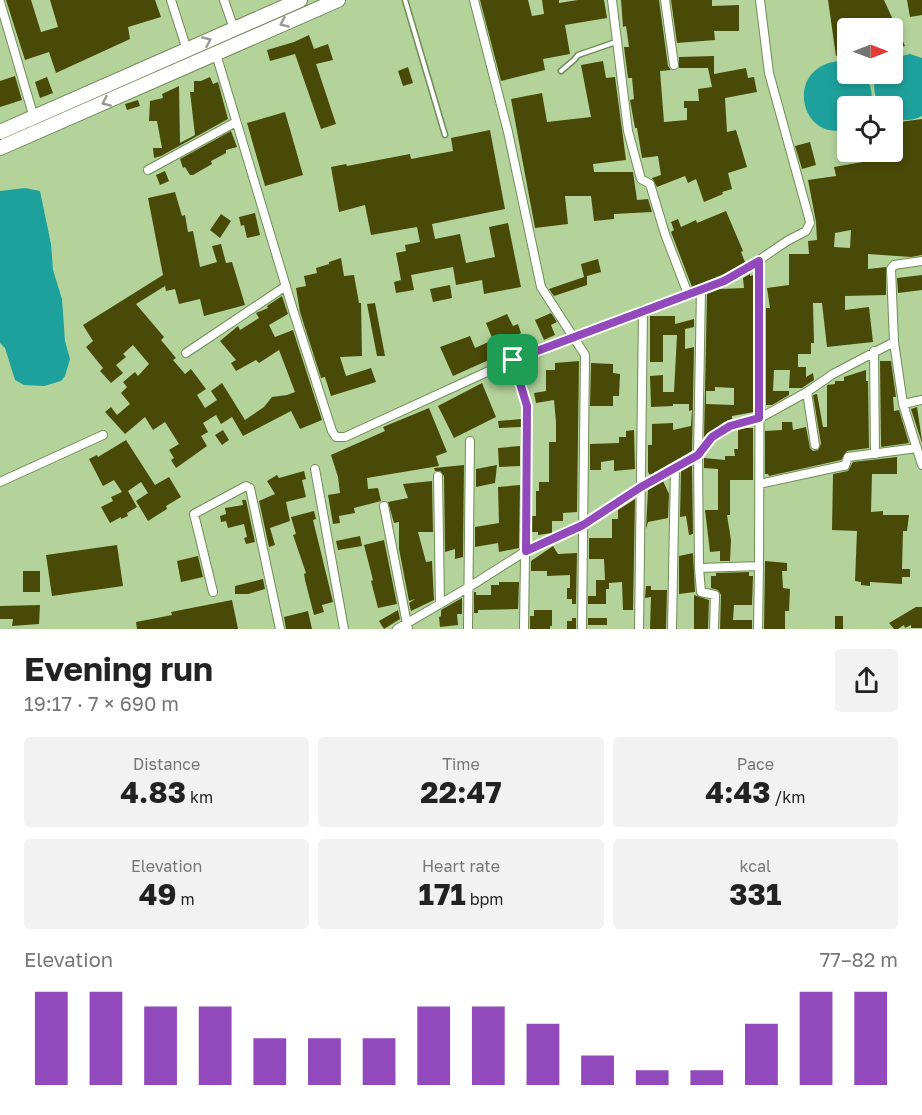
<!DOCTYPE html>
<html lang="en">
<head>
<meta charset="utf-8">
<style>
	body { margin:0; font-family:"Golos Text",sans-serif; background:#f2f2f2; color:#222; height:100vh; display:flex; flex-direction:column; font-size:22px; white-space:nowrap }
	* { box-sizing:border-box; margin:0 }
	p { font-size:20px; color:#767676 }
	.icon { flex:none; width:33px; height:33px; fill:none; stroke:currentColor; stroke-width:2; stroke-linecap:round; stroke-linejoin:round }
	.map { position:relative; height:629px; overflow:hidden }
	.panel { display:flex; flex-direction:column; background:#fff; flex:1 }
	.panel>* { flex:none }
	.needle { width:39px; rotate:90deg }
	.fabs { position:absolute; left:837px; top:18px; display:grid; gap:12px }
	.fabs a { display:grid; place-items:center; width:66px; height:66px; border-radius:6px; background:#fff; box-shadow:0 3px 9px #0003; font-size:30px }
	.pin { position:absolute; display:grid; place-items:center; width:51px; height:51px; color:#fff; margin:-26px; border-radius:12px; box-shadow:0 3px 9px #0006 }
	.round { display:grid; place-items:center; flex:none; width:63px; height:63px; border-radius:6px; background:#f2f2f2 }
	.overview { display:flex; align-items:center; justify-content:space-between; height:102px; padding:0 24px }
	h1 { font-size:33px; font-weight:700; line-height:45px }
	.stats { display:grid; grid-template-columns:repeat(3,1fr); gap:9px; height:102px; padding:6px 24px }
	.stats div { display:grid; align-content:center; border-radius:6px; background:#f2f2f2; text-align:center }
	.stats b { font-size:30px; font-weight:700 }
	.stats small { font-size:16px; font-weight:400 }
	.stats p { font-size:16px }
	.chart { height:168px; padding:12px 24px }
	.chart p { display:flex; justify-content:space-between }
	.chart svg { width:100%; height:108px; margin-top:6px; stroke:#9249bb; stroke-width:6 }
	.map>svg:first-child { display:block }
	.water { fill:#1ea19c }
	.building { fill:#494a07; fill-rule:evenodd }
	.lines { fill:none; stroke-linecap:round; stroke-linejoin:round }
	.lane-casing { stroke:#6f8c56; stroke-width:7 }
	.street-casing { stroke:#6f8c56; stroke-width:10 }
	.highway-casing { stroke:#6f8c56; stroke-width:16 }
	.lane { stroke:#fff; stroke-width:4 }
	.street { stroke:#fff; stroke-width:8 }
	.highway { stroke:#fff; stroke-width:14 }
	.oneway { stroke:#959a90 }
	.route-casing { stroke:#fff; stroke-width:12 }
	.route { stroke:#9249bb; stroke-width:8 }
</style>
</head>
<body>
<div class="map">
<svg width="922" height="629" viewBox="0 0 922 629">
	<rect width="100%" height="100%" fill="#b4d39b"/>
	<path class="water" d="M910 54 922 58V116C912 121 903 121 893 117L892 106H880C874 96 872 85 877 74H892L893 58Z
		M839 61 847 63 848 74H863C871 83 874 95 870 106H848L847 129C800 143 783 67 839 61Z
		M25 188 40 191 51 244 53 270 62 299 65 341 70 359 65 376 61 381 44 386 24 385 15 380 5 348 0 343V191Z"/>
	<path class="building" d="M6 0H31L41 32 58 27 50 0H155L161 17 128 27 130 39 56 73 49 52 25 60Z
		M480 0H528L532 16 544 14 542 0H559V3L578 0H604L607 18 565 25 570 54 543 59 545 70 501 81Z
		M621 0H659L668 66 671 70 660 71 664 122 687 120V108H684V101H699L698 89 712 87 708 68H679V57L714 56V74L746 68 748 78 754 77 757 92 725 98 727 132 736 130 747 167 728 173 732 189 722 192 723 194 704 202 696 179 688 183 685 176 657 187 652 178 661 175 658 156 642 158 637 128H635L630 100 634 99 632 78H628L624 47H629L626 26 623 27Z
		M671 0H712V6L739 5V31H714L715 40 677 43Z
		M828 0H884L905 46 892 48V28H848V54L836 56Z
		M907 0H922V15L910 17Z
		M309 35 314 49 328 44 333 60 316 64 336 124 321 129 295 54 270 61 267 50 294 42Z
		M603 61 606 78 615 77 626 160 593 164 594 172H633L637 200 648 199 652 212 614 214V219L594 221 591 196H565L568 224 535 228 511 99 542 93 547 122 591 117 581 65Z
		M408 67 413 83 403 86 398 71Z
		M15 76 22 100 0 107V81Z
		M47 77 53 93 40 98 35 82Z
		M210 77 213 84 218 82 228 119 161 156 154 158 153 148H162L157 121H149L150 101 163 98 162 94 179 86 180 143 195 135 190 92H194V81H201Z
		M138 100 140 106 127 110 125 104Z
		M285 112 303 175 265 186 247 123Z
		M922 119V255L911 257 868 254V269L886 267V295L845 296V310L869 307 873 342 827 347 822 303H813L814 343H811V354H798V367H806V377L813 373 814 380 802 388H789L790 370H774L773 391H789V395L772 405H766V308H770L767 288 789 285V254H809L808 241 817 240 816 222 808 180 836 176 834 167 892 157V123ZM851 230 850 248 834 247 835 233Z
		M490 130 505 209 432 224 435 239 460 234 466 263 495 257 489 227 508 223 521 287 484 294 482 280 456 285 453 267 411 275 414 290 396 293 394 282 401 280 396 253 406 251 405 245 420 242 417 227 371 235 365 205 339 212 331 167 346 164 347 166 410 154 411 159 453 151 451 138Z
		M231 131 237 147 226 150V153L211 161 212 164 193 175H190L185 167 183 168 180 159Z
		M810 142 816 165 802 169 795 146Z
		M165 171 169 181 160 185 156 175Z
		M175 192 182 216 185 215 188 232 193 231 200 267 217 262 212 246 221 244 226 263 232 262 245 305 204 316 200 299 179 304 175 289 166 291 165 286 136 304 164 337 161 340 176 358 173 360 185 374 191 369 206 389 197 395 205 408 217 400 211 391 222 383 245 420 264 407 272 397 287 395 295 392 279 350 259 363 256 360 236 371 231 363 236 360 220 341 238 326 240 330 259 318 256 313 268 308 267 306 282 296 288 314 269 325 275 337 293 330 322 420 300 429 291 411 243 436 232 417 221 424 216 415 203 423 208 432 201 436 207 446 176 468 171 460 174 458 169 450 179 444 165 422 153 430 145 417 125 434 105 412 111 407 117 415 130 404 121 393 127 387 123 382 135 372 138 376 149 364 133 345 123 354 126 357 116 365 123 373 111 383 100 371 103 368 86 347 93 341 83 325 163 275 148 198Z
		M726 211 743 251 741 252 745 262 724 274 692 287 671 232 674 230 671 222 678 219 681 227 696 220 697 223Z
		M255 213 260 235 247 238 244 225 241 226 239 217Z
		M221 214 231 221 220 238 210 230Z
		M341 258 344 276 354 275 359 303H361L362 356 340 357 346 376 371 368 376 382 331 396 325 377 321 378 300 312 296 288 306 286 304 276 317 273 316 268 329 264V262Z
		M598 259 601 272 587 276V285L554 296 549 289 584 277 581 264Z
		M750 274V276L754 275V412L732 416V419L724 422 704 437 707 294 720 289 744 288 743 278ZM715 387 734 388V405L706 404V391H715Z
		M922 275V290L898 293 897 278Z
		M450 285 452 298 433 302 430 289Z
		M375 303 385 356H377L367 304Z
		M551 313 557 322 551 325 555 335 544 340 535 320Z
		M507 314 513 326 518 324 521 333 517 335 522 348 500 357V355L453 376 440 347 470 336 475 348 493 340 486 323Z
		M650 316H675V324L694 319V327L685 329V349L694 347 692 451 650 475 648 472V445H652V424L673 423V430L691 426 692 410 689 411V404H673V406L651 407 650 376 663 375V392H674L677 335H663V362H650Z
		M579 361 577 512 563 513V521H552V533L538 535V532H531L532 516H536V491H539V482H549V442H556V422L554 400 536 403 534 393 546 391V370H555V363Z
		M880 361H891L896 397H893L894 411 899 410 909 443 881 447Z
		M591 363 613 364V373L620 374 619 396H613V406H590Z
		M866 370V381H868L869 448 847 451 841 460 769 476 768 474H765V431L782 430V422H792L793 430 806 427 810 448 813 451 818 450 821 444 813 395 817 394 823 427H827V385L835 384V381H844V377Z
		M482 383 496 417 454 438 438 406Z
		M917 407 922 441V443L911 409Z
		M429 408 447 452 436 456 439 466 367 478 368 489 378 488 381 501 354 508 355 513 339 516 340 523 333 524 328 495 340 493 338 477 331 455 385 431 383 427Z
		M521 419V427L499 428 498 421Z
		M746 428H753V480H730V515H727L731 540 730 561H720V551L710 552 705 510H718V469L704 468V458L725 460V456H735L734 449H738V430Z
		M223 430 229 440 222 445 215 435Z
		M634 430 635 469 614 471V460L601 462V470H590V444L619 443V437H626V431Z
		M126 440 155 485 169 477 181 497 166 506 167 509 148 521 136 501 148 493 141 482 128 491 137 507 127 513 128 516 121 519V517L110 523 101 507 113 501 111 497 122 492 114 480 103 486 89 459 97 455 98 457Z
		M520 446V466L499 467 498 448Z
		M897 457V474H872L871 512 883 511V515H909L907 531H903L902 569H910V577H902V584L870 582V586L861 585V582L855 581 857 531 832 530 833 474 848 471 853 462Z
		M464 465 463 557 455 559V549L445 552 444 476 440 471H435L434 468Z
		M497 465 495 483 476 487V469Z
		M692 465 693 534 689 535 686 516 680 517 681 471Z
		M304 471 306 479 302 480 306 497 286 502 290 521 270 528 275 545 269 547 259 501 275 494 267 481 277 475 279 478Z
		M432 481 433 532H418L426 562 432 561 434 600 411 611 409 603 415 599 409 601 399 549V522L394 523 388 502 408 498 403 484Z
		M663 481 669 494 668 518 648 522 646 529 648 490Z
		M520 485 519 548 499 552 498 543 475 547V527L499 523 498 487Z
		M635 499 633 610H623L622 582 609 583V589H606V604H588V596H596V580H605L604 559H589V538H612V519H618V510Z
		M242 500H246L255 542 246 544 244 538 247 537 244 524 228 528 226 521 221 522 220 516 226 514 225 508 243 505Z
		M314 511 316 519 313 520 333 602 322 605 324 612 314 615 305 580 304 574 306 573 293 535 296 534 291 517Z
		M360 536 362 546 338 550 336 541Z
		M384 540 397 604 378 608 371 581 373 580 364 545Z
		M117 545 123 586 52 596 46 555Z
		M553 546 558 554 577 553 576 604H572V599H567V588H570V575L547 576V571H531V561Z
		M693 553 695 592 679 594V556Z
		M198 556 203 577 181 582 177 561Z
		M765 561 787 563V571H782L783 588 790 589 789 611H785V629H764Z
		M23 571H40V592H23Z
		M749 572V576H753L752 605H734L733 620H752V629H720L721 595 718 590 711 588V576H716V573Z
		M263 579 265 589 248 594H235V586Z
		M499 582H519L518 609 478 610V613H474V592H476V595H491V585H499Z
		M646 586H651V590H667L666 629H650L651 597 645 598Z
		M694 595 709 600 708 629H694Z
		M462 598V614H457L458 625 440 627 439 617 441 616V610Z
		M232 600 238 629H137L136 622 172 615 171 612Z
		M40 605 39 624 12 626 13 619H0V606Z
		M916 607H922V628H911V625L905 628 904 625 898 629H894L889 623Z
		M398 610 400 619 384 629 379 621Z
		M534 610H552V626H550V629H530V616H534Z
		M308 611 312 629H286L284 617Z
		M835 616H843V629H835Z
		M572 618H576V629H567V621H572Z
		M588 618H607V625H588Z"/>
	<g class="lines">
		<defs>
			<path id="lane" d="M405 0 445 135
				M561 71 574 60 578 55 616 42"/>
			<path id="street" d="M171 0 187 50
				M224 0 234 29
				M474 0 508 132 541 287 585 355 582 629
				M612 0 628 131 641 179 650 184 665 234 688 294
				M665 0 674 65
				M0 2 34 118
				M216 54 293 310 332 431 336 437H345L513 360 724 281 743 271 787 241 806 231 810 223 809 218 769 73 760 0
				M148 170 236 122
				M894 342 891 269 894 265 922 261
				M874 351 875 454
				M186 353 286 286
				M513 360 527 407 524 629
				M807 392 815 445
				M903 404 922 465
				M315 469 344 629
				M438 476 440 604
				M0 482 103 435
				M759 484 842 466H845L848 457 917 448
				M384 506 408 629
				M759 566 760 260
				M699 568 701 592 715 595 714 629
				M213 592 194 514 246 486 250 488 280 629
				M397 629 469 587 526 551 583 526 641 487 698 455 701 289
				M468 629 470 441
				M639 629 643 310
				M672 629 675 467
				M758 629 759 566 699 568 698 455 712 437 730 426 760 418 807 392 833 374 894 342 903 404 922 400"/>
			<path id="highway" d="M0 132 300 0
				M0 148 338 0"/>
		</defs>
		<use href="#lane" class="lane-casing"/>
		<use href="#street" class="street-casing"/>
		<use href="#highway" class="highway-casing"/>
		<use href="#lane" class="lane"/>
		<use href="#street" class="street"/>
		<use href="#highway" class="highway"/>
	</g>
	<defs><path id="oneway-chevron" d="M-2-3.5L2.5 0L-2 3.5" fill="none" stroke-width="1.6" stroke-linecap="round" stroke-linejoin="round" transform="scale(1.5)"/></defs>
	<g class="oneway">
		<use href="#oneway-chevron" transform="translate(284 23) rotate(156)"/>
		<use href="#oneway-chevron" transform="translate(207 41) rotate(-24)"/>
		<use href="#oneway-chevron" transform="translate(106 102) rotate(156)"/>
	</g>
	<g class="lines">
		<defs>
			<path id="route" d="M759 261V418L730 426 712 437 698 455 641 487 583 525 526 551 527 406 513 360 724 281Z"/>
		</defs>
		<use href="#route" class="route-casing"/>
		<use href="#route" class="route"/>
	</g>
</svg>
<div class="fabs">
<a><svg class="needle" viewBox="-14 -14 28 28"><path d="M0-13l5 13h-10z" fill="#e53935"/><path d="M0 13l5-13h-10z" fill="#767676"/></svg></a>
<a><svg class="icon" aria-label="locate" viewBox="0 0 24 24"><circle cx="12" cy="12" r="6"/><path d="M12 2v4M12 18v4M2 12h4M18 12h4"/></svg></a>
</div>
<div class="pin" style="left:513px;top:360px;background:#1e9e55"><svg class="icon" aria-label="arrive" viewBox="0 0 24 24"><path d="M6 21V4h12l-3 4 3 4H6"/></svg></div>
</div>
<section class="panel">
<div class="overview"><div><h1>Evening run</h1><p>19:17 · 7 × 690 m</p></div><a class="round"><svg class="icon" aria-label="share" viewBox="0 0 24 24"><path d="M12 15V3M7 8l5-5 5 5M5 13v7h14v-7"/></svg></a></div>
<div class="stats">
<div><p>Distance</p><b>4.83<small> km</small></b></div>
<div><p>Time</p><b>22:47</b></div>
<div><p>Pace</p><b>4:43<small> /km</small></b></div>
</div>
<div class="stats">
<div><p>Elevation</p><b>49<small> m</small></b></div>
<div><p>Heart rate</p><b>171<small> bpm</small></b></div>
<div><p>kcal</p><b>331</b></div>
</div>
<div class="chart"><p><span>Elevation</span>77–82 m</p>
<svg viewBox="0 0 160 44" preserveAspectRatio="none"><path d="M5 44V6M15 44V6M25 44V12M35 44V12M45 44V25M55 44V25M65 44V25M75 44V12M85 44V12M95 44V19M105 44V32M115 44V38M125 44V38M135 44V19M145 44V6M155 44V6"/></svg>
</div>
</section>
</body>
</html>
